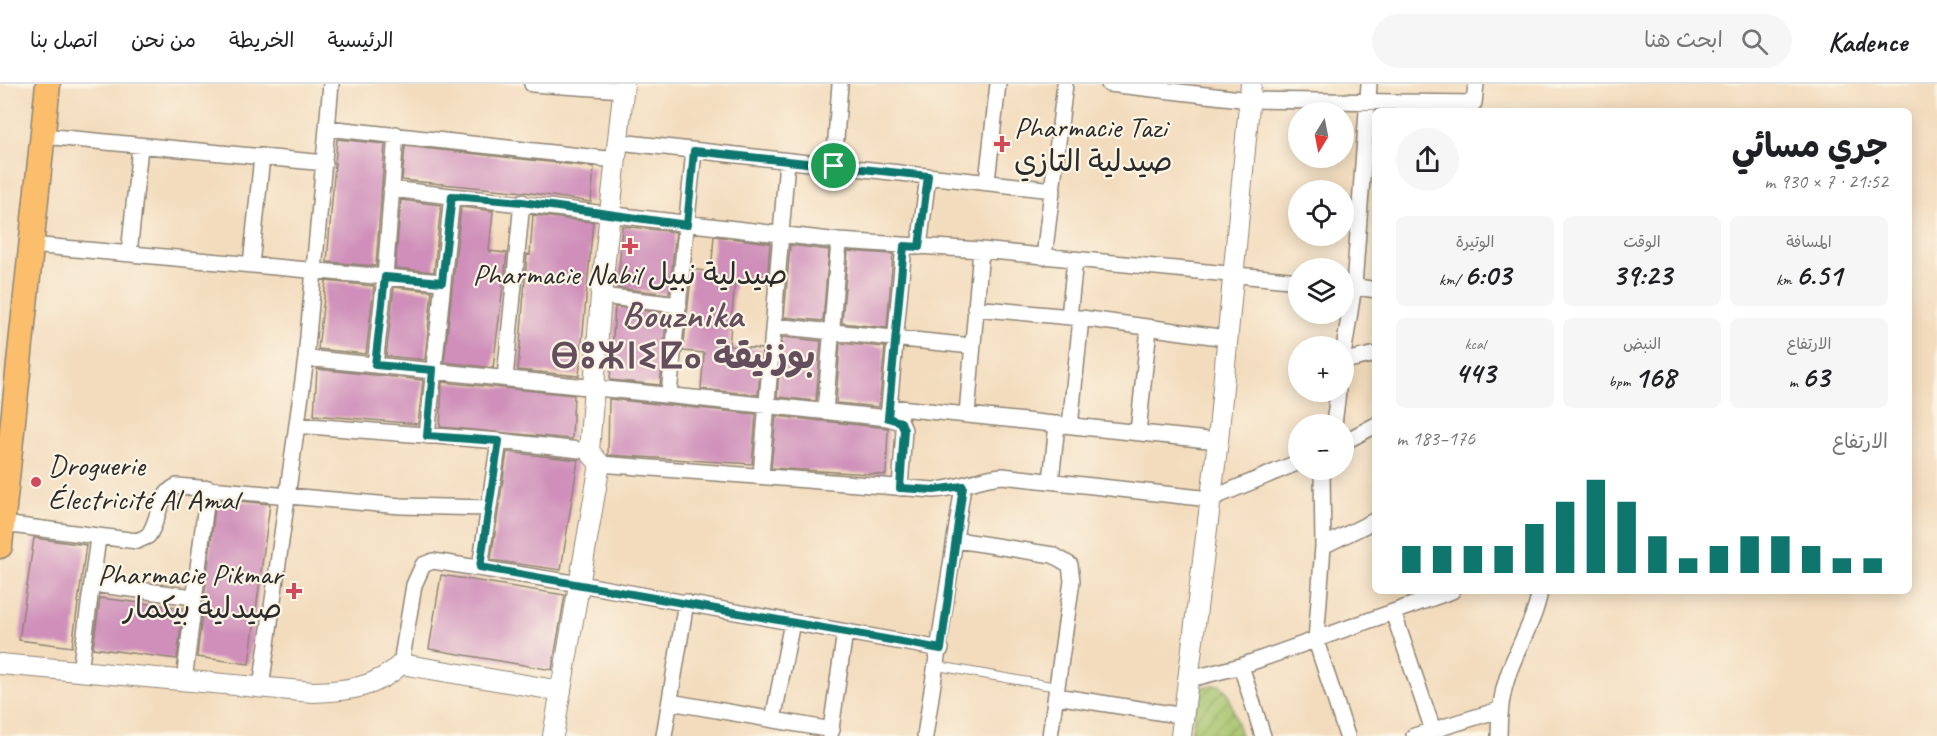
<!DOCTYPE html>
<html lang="ar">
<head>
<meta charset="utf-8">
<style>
	body { margin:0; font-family:Caveat,"Playpen Sans Arabic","Noto Sans Tifinagh",sans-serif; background:#f6f6f6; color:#202124; direction:rtl; height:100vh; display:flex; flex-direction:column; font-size:22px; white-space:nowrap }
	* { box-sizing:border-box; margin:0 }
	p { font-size:20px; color:#757577 }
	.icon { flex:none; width:33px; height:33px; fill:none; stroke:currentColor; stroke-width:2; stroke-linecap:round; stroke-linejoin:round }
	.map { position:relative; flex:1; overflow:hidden; direction:ltr }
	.side { position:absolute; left:1372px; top:24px; width:540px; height:486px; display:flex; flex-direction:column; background:#fff; border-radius:9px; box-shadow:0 3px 15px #0003; direction:rtl }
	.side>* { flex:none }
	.needle { width:39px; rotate:190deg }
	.buttons { position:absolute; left:1288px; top:18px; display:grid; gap:12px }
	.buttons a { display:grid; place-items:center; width:66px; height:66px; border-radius:50%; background:#fff; box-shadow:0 3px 15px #0003; font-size:30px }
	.pin { position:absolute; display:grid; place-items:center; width:51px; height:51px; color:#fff; margin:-26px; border:3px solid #fff; border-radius:50%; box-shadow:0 2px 6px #0007 }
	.round { display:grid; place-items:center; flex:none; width:63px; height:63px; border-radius:32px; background:#f6f6f6 }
	.overview { display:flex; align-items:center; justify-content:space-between; height:102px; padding:0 24px }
	h1 { font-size:33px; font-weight:700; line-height:45px }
	.metrics { display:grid; grid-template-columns:repeat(3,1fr); gap:9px; height:102px; padding:6px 24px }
	.metrics div { display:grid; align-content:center; border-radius:9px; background:#f6f6f6; text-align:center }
	.metrics b { font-size:30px; font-weight:700 }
	.metrics small { font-size:16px; font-weight:400 }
	.metrics p { font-size:16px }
	.chart { height:168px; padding:12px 24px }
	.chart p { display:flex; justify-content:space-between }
	.chart svg { width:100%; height:108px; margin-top:6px; stroke:#0f766e; stroke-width:6 }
	header { display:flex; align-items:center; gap:36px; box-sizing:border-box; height:84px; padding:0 30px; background:#fff; border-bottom:2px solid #e0e0e0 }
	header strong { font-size:28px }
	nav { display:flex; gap:33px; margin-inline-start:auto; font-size:21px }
	.search { width:420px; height:54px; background:#f6f6f6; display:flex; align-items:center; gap:15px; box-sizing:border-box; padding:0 21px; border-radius:33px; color:#757577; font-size:22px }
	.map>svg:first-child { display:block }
	.garden { fill:url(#garden-furrows); stroke:#68774a; stroke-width:1.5 }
	.building { fill:#cf8fba }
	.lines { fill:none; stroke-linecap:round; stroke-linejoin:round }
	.service-casing { stroke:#8f8474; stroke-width:10 }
	.minor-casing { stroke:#8f8474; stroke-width:18 }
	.tertiary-casing { stroke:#8f8474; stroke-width:22 }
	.primary-casing { stroke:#8f8474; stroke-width:27 }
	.service { stroke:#fff; stroke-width:8 }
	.minor { stroke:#fff; stroke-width:15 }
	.tertiary { stroke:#fff; stroke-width:20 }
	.primary { stroke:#fabe6d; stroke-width:24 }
	.route-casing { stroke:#fff; stroke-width:12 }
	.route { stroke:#0f766e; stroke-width:8 }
	.poi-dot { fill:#d1495b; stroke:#fcf5e5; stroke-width:2 }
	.labels { text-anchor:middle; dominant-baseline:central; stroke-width:4.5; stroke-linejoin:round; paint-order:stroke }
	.poi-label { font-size:30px; fill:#2b2b2b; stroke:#fcf5e5; text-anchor:start }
	.district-label { font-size:36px; font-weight:bold; letter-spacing:1.5px; fill:#644e5d; stroke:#fcf5e5 }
</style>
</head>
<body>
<header>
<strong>Kadence</strong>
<div class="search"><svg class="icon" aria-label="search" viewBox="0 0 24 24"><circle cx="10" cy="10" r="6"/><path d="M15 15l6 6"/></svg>ابحث هنا</div>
<nav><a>الرئيسية</a><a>الخريطة</a><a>من نحن</a><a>اتصل بنا</a></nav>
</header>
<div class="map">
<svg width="1937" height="652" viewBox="0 0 1937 652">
	<defs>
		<pattern id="garden-furrows" width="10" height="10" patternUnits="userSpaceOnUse" patternTransform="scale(1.5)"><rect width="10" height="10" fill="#a5c36a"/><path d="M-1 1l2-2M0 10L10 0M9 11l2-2" fill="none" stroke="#879f57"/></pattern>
	</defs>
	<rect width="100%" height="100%" fill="#fcf5e5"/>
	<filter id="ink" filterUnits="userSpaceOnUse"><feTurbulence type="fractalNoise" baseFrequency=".0167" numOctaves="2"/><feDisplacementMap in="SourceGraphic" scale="12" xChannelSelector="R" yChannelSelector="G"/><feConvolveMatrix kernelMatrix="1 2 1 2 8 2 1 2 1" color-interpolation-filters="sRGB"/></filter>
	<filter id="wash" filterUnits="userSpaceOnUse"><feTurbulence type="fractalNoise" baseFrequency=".008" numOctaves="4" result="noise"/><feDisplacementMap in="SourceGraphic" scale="24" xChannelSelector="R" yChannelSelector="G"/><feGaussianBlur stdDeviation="1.35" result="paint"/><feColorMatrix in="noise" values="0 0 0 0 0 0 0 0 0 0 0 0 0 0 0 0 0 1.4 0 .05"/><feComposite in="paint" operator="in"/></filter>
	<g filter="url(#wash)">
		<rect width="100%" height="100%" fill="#f3dcbd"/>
		<path class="garden" d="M1212 601H1220L1228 609 1241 652H1191L1197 615 1203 603Z"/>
		<g id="blocks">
			<path class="building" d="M337 55 385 60 376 182 327 178Z
				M405 62 594 83 591 118 524 108 402 96Z
				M401 116 441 121 434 188 395 184Z
				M461 123 493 127 489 167 507 169 493 284 444 278Z
				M533 131 593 138 579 292 518 286 527 170 530 171Z
				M622 142 676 148 669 210 618 204Z
				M714 152 770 159 767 199 735 197 729 262 762 265 758 311 701 305 704 269 683 267 692 185 711 188Z
				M790 161 829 166 823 237 784 233Z
				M848 167 893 170 887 244 842 239Z
				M326 197 374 202 366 270 318 265Z
				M394 203 432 207 425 276 386 272Z
				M615 223 667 229 660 301 610 296Z
				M782 253 821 257 816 317 777 313Z
				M840 259 885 263 879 323 836 319Z
				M317 285 423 296 418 340 314 331Z
				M442 298 574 311 572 355 440 343Z
				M609 315 756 330 752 380 608 371Z
				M776 332 888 344 886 391 771 384Z
				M507 368 578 376 561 486 491 476Z
				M216 415 270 420 249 580 197 573Z
				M34 454 86 461 72 563 19 556Z
				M441 491 565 511 552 586 429 565Z
				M100 514 183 524 177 575 93 564Z"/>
		</g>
	</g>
	<g filter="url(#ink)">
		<use href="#blocks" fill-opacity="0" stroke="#8f8474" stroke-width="1.5"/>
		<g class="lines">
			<defs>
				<path id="service" d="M938 582 1057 603"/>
				<path id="minor" d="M532 0 624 6
					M1109 0 1250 16 1474 19 1476 0
					M327 44 616 76
					M43 52 325 79
					M619 58 1053 106
					M834 82 840 0
					M987 97 998 0
					M391 105 839 157 981 166 1299 197
					M31 161 442 198
					M919 163 928 92
					M129 170 140 63
					M1044 173 1065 0
					M251 181 262 72
					M1346 201 1376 206
					M601 212 679 221
					M975 224 1081 234 1226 254
					M1069 233 1075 176
					M774 242 972 262
					M1344 265 1354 202 1369 0
					M306 274 888 334
					M1344 277 1376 270
					M375 281 385 193 396 50
					M505 294 522 118
					M669 310 694 67
					M890 323 1218 357
					M825 328 839 157
					M967 330 981 166
					M1334 340 1338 308
					M297 341 499 357 589 367
					M1070 342 1081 234
					M1138 348 1149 244
					M427 352 452 112
					M1344 358 1376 341
					M600 380 934 406C958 405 978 394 1002 392L1210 415 1299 378
					M1322 386 1323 462
					M761 391 787 77
					M1051 397 1057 340
					M900 404 904 346 901 338 888 334 904 162
					M3 440 137 457 148 452C160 436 157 411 177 402L401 422 489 424
					M957 456 1053 471 1070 481 1072 497 1050 652
					M480 483 499 357
					M92 500 194 513
					M1393 528 1433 646
					M401 580 414 501 423 481 433 477 580 500 941 565
					M1241 582 1452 507
					M80 587 98 454
					M1190 595 1241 582 1263 652
					M184 597 208 404
					M261 604 306 274 331 0
					M1056 612 1184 632
					M670 618 832 646
					M773 636 792 538
					M664 652 686 518
					M830 652 845 548
					M925 652 963 402
					M1347 652 1316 557 1323 462 1376 436
					M1414 652 1499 626
					M1499 652C1499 631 1501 611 1508 591 1517 563 1535 537 1540 507"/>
				<path id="tertiary" d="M0 580 313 608C346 607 377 604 401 580L561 607
					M553 652 600 380 589 367 601 212 624 0
					M1181 652 1218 357 1251 0"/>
				<path id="primary" d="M0 462 48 0"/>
			</defs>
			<use href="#service" class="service-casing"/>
			<use href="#minor" class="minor-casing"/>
			<use href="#tertiary" class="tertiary-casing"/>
			<use href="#primary" class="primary-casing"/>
			<use href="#service" class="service"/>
			<use href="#minor" class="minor"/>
			<use href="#tertiary" class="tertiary"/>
			<use href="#primary" class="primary"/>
		</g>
	</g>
	<g class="lines" filter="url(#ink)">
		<defs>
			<path id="route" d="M694 67 928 92 919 163 904 162 888 334 901 338 904 346 900 404 934 406 963 402 941 565 480 483 499 357 427 352 433 286 375 281 385 193 442 198 452 112 522 118 687 141Z"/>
		</defs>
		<use href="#route" class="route-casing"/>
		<use href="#route" class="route"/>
	</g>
	<g class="poi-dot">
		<path d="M999 51h6v6h6v6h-6v6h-6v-6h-6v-6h6z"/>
		<path d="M627 153h6v6h6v6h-6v6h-6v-6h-6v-6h6z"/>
		<circle cx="36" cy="398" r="6"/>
		<path d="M291 498h6v6h6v6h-6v6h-6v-6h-6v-6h6z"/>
	</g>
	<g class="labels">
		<g class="poi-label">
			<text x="1014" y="43">Pharmacie Tazi<tspan x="1014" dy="34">صيدلية التازي</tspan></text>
			<text x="630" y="190" text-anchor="middle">Pharmacie Nabil صيدلية نبيل</text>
			<text x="48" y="381">Droguerie<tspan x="48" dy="34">Électricité Al Amal</tspan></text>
			<text x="282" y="490" text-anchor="end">Pharmacie Pikmar<tspan x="282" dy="34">صيدلية بيكمار</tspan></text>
		</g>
		<g class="district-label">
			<text x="683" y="231">Bouznika<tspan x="683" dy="41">ⴱⵓⵣⵏⵉⵇⴰ بوزنيقة</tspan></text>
		</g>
	</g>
</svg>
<div class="buttons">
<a><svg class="needle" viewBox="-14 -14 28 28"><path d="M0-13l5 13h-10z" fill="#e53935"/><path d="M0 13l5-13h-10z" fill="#757577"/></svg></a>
<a><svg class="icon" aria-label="locate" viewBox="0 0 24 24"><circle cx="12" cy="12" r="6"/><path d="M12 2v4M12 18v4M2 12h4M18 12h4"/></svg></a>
<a><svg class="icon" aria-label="layers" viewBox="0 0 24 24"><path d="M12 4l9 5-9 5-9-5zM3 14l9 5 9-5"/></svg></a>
<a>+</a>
<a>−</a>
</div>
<div class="pin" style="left:834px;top:82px;background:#1e9e55"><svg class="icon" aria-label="arrive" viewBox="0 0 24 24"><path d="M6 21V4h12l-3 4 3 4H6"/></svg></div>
<section class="side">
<div class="overview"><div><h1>جري مسائي</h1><p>21:52 · 7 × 930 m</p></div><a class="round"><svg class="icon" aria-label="share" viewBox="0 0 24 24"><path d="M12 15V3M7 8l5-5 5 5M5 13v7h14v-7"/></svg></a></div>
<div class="metrics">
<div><p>المسافة</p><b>6.51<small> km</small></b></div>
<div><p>الوقت</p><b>39:23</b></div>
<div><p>الوتيرة</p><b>6:03<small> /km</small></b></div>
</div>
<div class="metrics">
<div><p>الارتفاع</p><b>63<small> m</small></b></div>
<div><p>النبض</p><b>168<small> bpm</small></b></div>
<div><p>kcal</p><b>443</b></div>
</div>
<div class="chart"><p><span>الارتفاع</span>176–183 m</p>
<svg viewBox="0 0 160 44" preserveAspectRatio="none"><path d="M5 44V33M15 44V33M25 44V33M35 44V33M45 44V24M55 44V15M65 44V6M75 44V15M85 44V29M95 44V38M105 44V33M115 44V29M125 44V29M135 44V33M145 44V38M155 44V38"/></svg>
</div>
</section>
</div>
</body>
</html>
